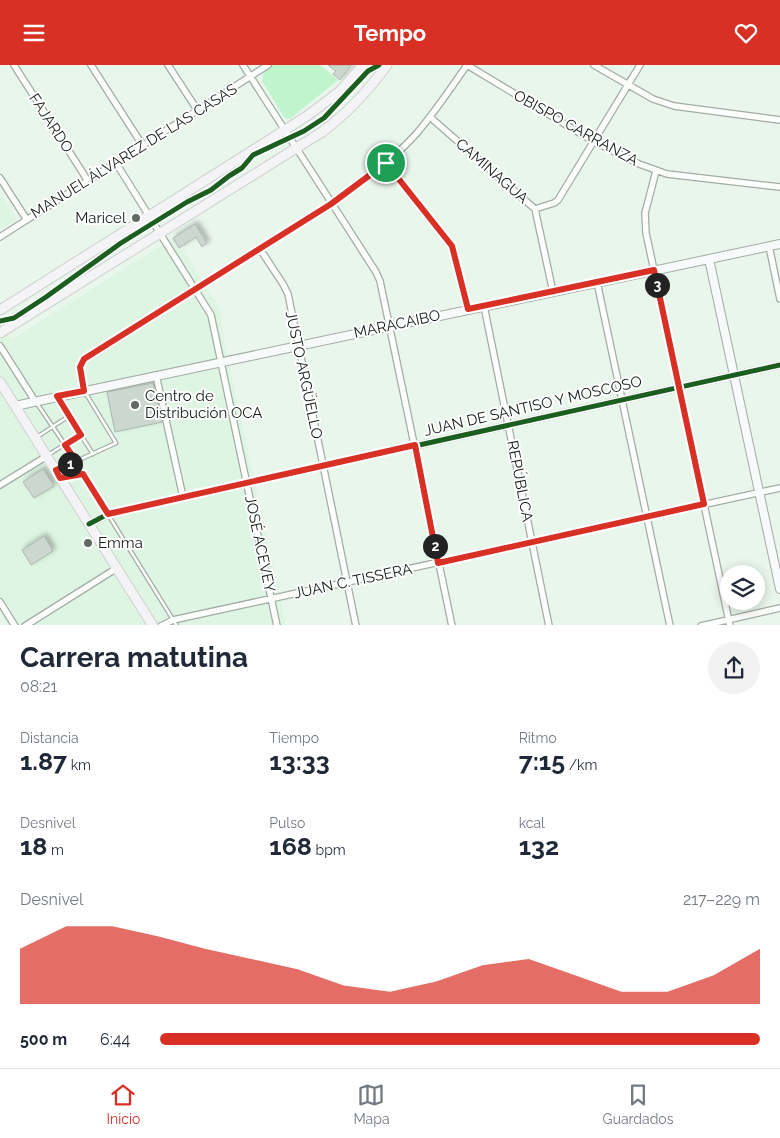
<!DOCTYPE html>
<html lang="es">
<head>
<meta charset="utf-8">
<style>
	body { margin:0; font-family:Raleway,sans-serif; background:#f2f2f3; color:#1f2937; height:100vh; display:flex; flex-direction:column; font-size:19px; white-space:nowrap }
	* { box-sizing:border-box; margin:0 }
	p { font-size:16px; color:#747a83 }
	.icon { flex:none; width:28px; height:28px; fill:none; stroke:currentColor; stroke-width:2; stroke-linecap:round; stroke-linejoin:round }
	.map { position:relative; height:560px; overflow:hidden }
	.details { display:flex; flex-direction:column; background:#fff; flex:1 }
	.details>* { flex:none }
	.tools { position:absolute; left:720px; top:500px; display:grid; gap:10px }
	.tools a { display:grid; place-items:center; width:45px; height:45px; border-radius:50%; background:#fff; box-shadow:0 2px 12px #0003; font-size:25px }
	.pin { position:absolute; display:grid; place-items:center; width:42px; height:42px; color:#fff; margin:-21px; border:2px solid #fff; border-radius:50%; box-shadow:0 1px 5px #0007 }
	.km { position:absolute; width:25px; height:25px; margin:-12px; border-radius:50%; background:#222; color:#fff; font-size:14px; line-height:25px; text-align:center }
	.round { display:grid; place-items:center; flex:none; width:52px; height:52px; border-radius:26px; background:#f2f2f3 }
	.overview { display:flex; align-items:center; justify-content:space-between; height:85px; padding:0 20px }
	h1 { font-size:28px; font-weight:700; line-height:38px }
	.stats { display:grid; grid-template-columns:repeat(3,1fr); gap:8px; height:85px; padding:5px 20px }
	.stats div { display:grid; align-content:center }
	.stats b { font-size:25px; font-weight:700 }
	.stats small { font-size:14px; font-weight:400 }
	.stats p { font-size:14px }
	.chart { height:140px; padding:10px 20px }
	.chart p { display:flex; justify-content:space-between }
	.chart svg { width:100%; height:90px; margin-top:5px; fill:#d93025; opacity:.7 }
	ul { padding:0 20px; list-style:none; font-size:16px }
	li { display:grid; grid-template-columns:80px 60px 1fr; align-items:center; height:38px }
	li i { height:12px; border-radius:6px; background:#d93025 }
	header { display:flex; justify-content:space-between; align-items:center; height:65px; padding:0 20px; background:#d93025; color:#fff; font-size:22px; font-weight:700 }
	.dock { display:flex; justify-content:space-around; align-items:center; height:70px; border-top:1px solid #e0e1e3; background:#fff; font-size:14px; color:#747a83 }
	.dock a { display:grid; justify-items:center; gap:2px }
	.dock .current { color:#d93025 }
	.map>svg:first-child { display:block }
	.built { fill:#def5e3 }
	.green { fill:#c0f4cd }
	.building { fill:#ccd7cf; stroke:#acb7af; filter:url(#shadow) }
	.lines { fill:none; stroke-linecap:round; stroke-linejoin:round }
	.lane-casing { stroke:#a2aca4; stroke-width:5 }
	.street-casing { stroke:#a2aca4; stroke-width:8 }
	.secondary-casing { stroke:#a2aca4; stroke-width:10 }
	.primary-casing { stroke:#cdd3ce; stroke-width:11 }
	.lane { stroke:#fcfefc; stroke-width:2.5 }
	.street { stroke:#fcfefc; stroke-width:5.5 }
	.secondary { stroke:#f8f9fa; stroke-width:8 }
	.primary { stroke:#f4f3f6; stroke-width:9 }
	.cycleway-casing { stroke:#fff; stroke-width:8 }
	.cycleway { stroke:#1b5e20; stroke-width:5 }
	.route-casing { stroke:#fff; stroke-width:10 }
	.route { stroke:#d93025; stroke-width:6 }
	.poi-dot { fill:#5f6a62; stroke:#fff; stroke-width:2 }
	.labels { text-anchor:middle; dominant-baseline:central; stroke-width:4; stroke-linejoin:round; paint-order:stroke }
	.street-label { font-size:15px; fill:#151e17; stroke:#fff }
	.poi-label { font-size:15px; fill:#151e17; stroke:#fff; text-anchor:start }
</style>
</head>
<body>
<header><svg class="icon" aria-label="menu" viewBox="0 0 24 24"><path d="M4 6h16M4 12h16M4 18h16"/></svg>Tempo<svg class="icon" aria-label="heart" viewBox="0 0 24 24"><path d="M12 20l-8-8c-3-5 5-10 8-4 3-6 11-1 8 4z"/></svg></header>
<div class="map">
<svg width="780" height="561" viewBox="0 0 780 561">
	<defs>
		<filter id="shadow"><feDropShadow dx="3" dy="-3" stdDeviation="2.5" flood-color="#0004"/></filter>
	</defs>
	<rect width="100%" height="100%" fill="#e9f6ec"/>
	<path class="built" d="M0 129 17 155 0 165Z
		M175 172 220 244 226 287 286 560H8L0 548V258L11 275Z"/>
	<path class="green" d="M273 0H320L338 15 291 53 287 54 284 52 262 16 263 8Z"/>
	<path class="building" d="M328 0H351L340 15 333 9 336 6Z
		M195 159 207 178 202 182 196 172 179 183 173 173Z
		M153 318 162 357 115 367 107 327Z
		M43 404 54 421 34 433 23 417Z
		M44 471 53 486 31 500 22 485Z"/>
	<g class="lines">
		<defs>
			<path id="lane" d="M57 333 93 389
				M36 337 76 396
				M37 372 69 351
				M48 390 81 369
				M57 405 116 378 85 327
				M63 412 83 409 177 561"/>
			<path id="street" d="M14 0 88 116
				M91 0 143 81
				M168 0 198 46
				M243 0 376 207 380 216 452 561
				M467 0 593 76 639 99 667 109 780 122
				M594 0 653 34 674 41 780 55
				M430 52 535 144 553 227
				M116 98 211 250 277 561
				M386 98 452 181 468 244
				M656 106 645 148 646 168 730 561
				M0 113 27 155
				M535 144 554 138 558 135 640 0
				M0 172 268 0
				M769 181 780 234
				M260 184 283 219 288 229 356 561
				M597 217 670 561
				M484 241 549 561
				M0 281 35 336
				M156 310 183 432
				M84 326 80 302 84 295 331 139C361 118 392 96 417 68 435 47 451 23 467 0
				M0 420 47 391
				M89 459 108 449 780 300
				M0 537 15 561
				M25 561 117 503
				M161 561 173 555 780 423
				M701 561 780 543"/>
			<path id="secondary" d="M709 194 780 524
				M15 341 780 179"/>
			<path id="primary" d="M0 245 307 51 340 26 363 0
				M0 268 322 67C348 48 368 26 387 0
				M0 317 153 561"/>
		</defs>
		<use href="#lane" class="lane-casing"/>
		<use href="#street" class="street-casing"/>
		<use href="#secondary" class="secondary-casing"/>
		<use href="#primary" class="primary-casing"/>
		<use href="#lane" class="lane"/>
		<use href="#street" class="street"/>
		<use href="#secondary" class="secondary"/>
		<use href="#primary" class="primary"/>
		<defs>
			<path id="cycleway" d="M0 256 14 253 46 232 121 178 187 137 211 125 229 111 242 103 253 90 304 66 324 53 368 6 379 0
				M89 459 108 449 780 300"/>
		</defs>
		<use href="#cycleway" class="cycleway-casing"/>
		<use href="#cycleway" class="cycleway"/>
	</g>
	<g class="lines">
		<defs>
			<path id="route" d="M386 98 452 181 468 244 654 205 704 439 438 498 415 380 108 449 83 409 60 413 56 405 76 396 65 380 81 370 57 331 84 326 80 302 84 294 331 139Z"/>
		</defs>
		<use href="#route" class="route-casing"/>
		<use href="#route" class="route"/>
	</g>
	<g class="poi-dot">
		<circle cx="136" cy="153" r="5"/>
		<circle cx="135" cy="340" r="5"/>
		<circle cx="88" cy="478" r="5"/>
	</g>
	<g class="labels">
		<g class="street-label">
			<text transform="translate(51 58) rotate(57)">FAJARDO</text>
			<text transform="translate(576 63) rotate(29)">OBISPO CARRANZA</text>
			<text transform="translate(134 86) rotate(-32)">MANUEL ÁLVAREZ DE LAS CASAS</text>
			<text transform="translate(492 106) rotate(41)">CAMINAGUA</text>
			<text transform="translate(397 259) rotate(-12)">MARACAIBO</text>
			<text transform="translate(304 310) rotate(78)">JUSTO ARGÜELLO</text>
			<text transform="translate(533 341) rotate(-13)">JUAN DE SANTISO Y MOSCOSO</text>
			<text transform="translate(520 416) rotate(79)">REPÚBLICA</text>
			<text transform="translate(260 479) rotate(78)">JOSÉ ACEVEY</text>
			<text transform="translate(353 516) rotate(-12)">JUAN C. TISSERA</text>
		</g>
		<g class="poi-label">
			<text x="126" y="153" text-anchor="end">Maricel</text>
			<text x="145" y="331">Centro de<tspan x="145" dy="17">Distribución OCA</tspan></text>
			<text x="98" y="478">Emma</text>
		</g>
	</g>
</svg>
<div class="tools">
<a><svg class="icon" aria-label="layers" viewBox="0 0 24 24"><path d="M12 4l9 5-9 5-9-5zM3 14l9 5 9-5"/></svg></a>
</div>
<div class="pin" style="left:386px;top:98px;background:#1e9e55"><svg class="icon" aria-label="arrive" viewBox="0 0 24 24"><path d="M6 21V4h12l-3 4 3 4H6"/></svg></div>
<b class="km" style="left:70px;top:399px">1</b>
<b class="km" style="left:435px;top:481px">2</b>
<b class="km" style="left:657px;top:220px">3</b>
</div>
<section class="details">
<div class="overview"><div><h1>Carrera matutina</h1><p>08:21</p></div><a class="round"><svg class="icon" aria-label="share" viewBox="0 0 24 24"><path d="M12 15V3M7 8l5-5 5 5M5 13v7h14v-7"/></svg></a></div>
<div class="stats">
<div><p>Distancia</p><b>1.87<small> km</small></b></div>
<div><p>Tiempo</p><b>13:33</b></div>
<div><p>Ritmo</p><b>7:15<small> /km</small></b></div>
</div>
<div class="stats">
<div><p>Desnivel</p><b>18<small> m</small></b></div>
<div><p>Pulso</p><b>168<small> bpm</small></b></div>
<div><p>kcal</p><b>132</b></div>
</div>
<div class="chart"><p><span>Desnivel</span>217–229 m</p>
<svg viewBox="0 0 160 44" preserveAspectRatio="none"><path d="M0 44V17L10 6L20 6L30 11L40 17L50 22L60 27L70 35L80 38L90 33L100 25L110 22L120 30L130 38L140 38L150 30L160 17V44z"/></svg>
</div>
<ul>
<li><b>500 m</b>6:44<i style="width:100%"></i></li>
</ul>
</section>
<nav class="dock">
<a class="current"><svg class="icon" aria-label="home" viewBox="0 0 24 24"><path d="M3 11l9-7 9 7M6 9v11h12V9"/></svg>Inicio</a>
<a><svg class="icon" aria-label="map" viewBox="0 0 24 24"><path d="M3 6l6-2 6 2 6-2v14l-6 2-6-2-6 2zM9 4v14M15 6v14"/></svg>Mapa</a>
<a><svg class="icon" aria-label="saved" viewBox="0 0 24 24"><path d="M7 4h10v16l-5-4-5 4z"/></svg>Guardados</a>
</nav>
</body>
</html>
